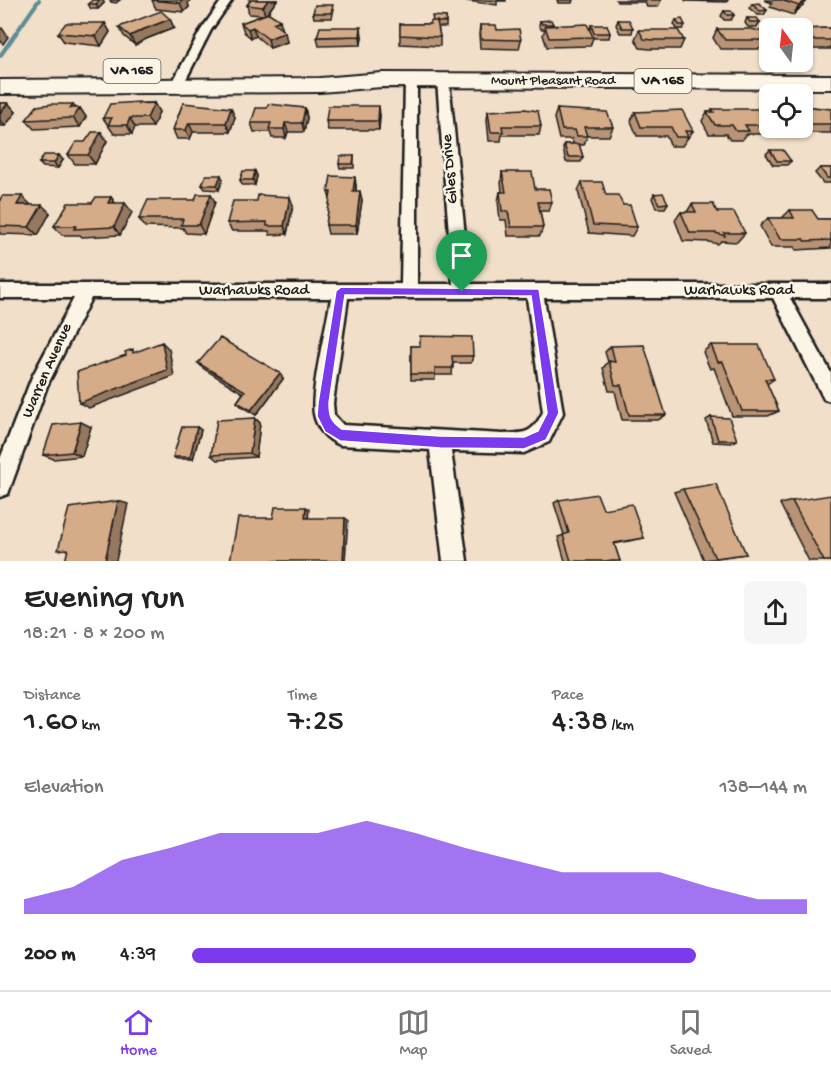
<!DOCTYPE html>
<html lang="en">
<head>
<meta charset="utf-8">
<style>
	body { margin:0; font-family:"Gochi Hand",sans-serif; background:#f6f6f6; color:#222; height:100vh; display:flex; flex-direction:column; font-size:22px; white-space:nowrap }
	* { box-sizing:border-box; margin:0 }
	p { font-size:20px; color:#767676 }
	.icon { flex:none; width:33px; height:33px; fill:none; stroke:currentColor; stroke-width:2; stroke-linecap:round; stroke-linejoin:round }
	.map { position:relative; height:561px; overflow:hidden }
	.side { display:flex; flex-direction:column; background:#fff; flex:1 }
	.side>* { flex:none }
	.needle { width:39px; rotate:345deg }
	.fabs { position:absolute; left:759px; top:18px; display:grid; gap:12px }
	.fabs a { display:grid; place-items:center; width:54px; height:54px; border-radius:9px; background:#fff; box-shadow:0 2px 4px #0004; font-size:30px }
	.pin { position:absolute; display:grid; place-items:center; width:51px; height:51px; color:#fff; margin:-62px -26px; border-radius:50% 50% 50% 0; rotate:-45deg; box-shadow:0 0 6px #0007 }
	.pin .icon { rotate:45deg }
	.round { display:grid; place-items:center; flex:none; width:63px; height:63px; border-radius:9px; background:#f6f6f6 }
	.headline { display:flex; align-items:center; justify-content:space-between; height:102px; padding:0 24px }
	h1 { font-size:33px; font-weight:600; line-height:45px }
	.figures { display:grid; grid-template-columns:repeat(3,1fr); gap:9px; height:102px; padding:6px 24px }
	.figures div { display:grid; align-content:center }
	.figures b { font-size:30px; font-weight:600 }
	.figures small { font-size:16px; font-weight:400 }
	.figures p { font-size:16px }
	.chart { height:168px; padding:12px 24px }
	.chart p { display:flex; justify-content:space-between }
	.chart svg { width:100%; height:108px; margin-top:6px; fill:#7c3aed; opacity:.7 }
	ul { padding:0 24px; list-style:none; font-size:20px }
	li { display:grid; grid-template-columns:96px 72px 1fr; align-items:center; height:45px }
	li i { height:15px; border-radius:8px; background:#7c3aed }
	.tabs { display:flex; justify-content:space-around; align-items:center; height:84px; border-top:2px solid #e0e0e0; background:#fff; font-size:16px; color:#767676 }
	.tabs a { display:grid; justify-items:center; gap:3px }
	.tabs .active { color:#7c3aed }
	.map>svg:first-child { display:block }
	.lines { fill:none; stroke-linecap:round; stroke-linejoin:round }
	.stream { stroke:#5d8d95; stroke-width:4 }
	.street-casing { stroke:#1c1c1c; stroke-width:5 }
	.highway-casing { stroke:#1c1c1c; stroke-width:4 }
	.street { fill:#fcf5e5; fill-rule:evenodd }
	.highway { fill:#fcf5e5; fill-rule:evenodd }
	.wall { fill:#b89374; stroke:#1c1c1c; stroke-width:1.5 }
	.shaded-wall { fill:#96785e; stroke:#1c1c1c; stroke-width:1.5 }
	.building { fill:#d6ab87; stroke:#1c1c1c; stroke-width:1.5 }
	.route { fill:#7c3aed; stroke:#fff; stroke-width:1.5; fill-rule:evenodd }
	.labels { text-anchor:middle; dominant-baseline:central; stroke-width:5; stroke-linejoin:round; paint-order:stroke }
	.far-street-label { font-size:14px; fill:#1c1c1c; stroke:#fcf5e5 }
	.shield { fill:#fcf5e5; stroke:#5f5d58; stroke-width:1.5 }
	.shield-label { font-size:15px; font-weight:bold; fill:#1c1c1c }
	.street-label { font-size:16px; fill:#1c1c1c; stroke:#fcf5e5 }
</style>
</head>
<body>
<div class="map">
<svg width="831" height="561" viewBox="0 0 831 561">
	<rect width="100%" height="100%" fill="#f1dfc9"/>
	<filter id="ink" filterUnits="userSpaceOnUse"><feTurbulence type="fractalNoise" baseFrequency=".0167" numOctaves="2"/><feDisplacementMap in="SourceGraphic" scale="12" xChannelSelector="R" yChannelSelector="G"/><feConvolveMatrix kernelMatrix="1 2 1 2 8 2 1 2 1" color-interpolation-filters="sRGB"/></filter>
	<g filter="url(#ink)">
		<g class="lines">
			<path class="stream" d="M0 56 39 0"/>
			<defs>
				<path id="street" d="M222 0H232L211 30 182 87 172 90 170 87 201 30Z
					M411 77 417 81V284H453L437 81 443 77 449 81 470 284H831V298H790L831 373V401L824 399 773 298H544L563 413 549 442 524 453 451 451 467 561H443L430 450 340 445C326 439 317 429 314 414 310 393 327 323 331 298H91L47 386 8 494 0 497V459L32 377 74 298H0V284H401L405 81ZM348 298H527L543 412C532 434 526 433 503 434L343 425 334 415 333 403Z"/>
				<path id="highway" d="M382 73 831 75V89L382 87 320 92 0 94V80L320 78Z"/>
			</defs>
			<use href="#street" class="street-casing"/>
			<use href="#highway" class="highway-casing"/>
			<use href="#street" class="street"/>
			<use href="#highway" class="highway"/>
		</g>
		<path class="wall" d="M93 0H103L104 3 98 9H91L88 4Z
			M110 0H120L116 3 111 2Z
			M152 0 188 3 189 7 184 12 156 9Z
			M249 0H277L267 14 282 29H281L287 42 270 48 256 36 251 38 244 32 241 23 263 15 249 14 247 5 250 1Z
			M466 0H506V1H497V5L467 1Z
			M557 0H573L572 3H558Z
			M616 0H661L658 7H647L645 2H617Z
			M685 0H728L727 2 686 1Z
			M764 0H808L793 15 770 7 772 3Z
			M752 4 767 10 764 15H758L749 8Z
			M334 9 332 18H314L313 13Z
			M724 11 734 15 731 20H724L721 16Z
			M446 17V27H438L440 37V46L400 44V24H430L433 21Z
			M747 18 760 22 757 27H748L745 23Z
			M170 19 174 28 146 39 135 45 124 36 119 27Z
			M618 20 633 28 632 33H620L616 25Z
			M676 20 685 25 683 29H677L674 24Z
			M540 21 553 24 552 26 590 29 591 25 610 33 609 38H593L590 46 547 47 543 35 545 29H541L539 25Z
			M105 23 110 32 101 46 64 42 58 33Z
			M480 25 497 30 521 40 519 49 480 48 479 34Z
			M831 28V49H802V29Z
			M717 29 769 40 763 49H720L713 38Z
			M639 30 684 40 680 49H650L640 48 635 39Z
			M362 36 361 45 319 46 317 37Z
			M0 103H8L16 112 5 126H0Z
			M140 103H154L159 112 153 127H135L132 134H114L103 118Z
			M183 103 235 117 230 132H193L190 139H177L173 130Z
			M802 106 831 109V133H787L783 128H802Z
			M76 108H80L86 117 80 127 34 129 26 120Z
			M305 108 307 118 304 132H288L286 138H272L270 132H254L251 123Z
			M557 109 613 127 609 136H587L584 145H579L583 157 581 162H566L563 149 564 144H573L572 139H559L554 118Z
			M712 109 769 125 762 134H747L742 140H730L726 134H709L702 121 707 112H710Z
			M488 111 541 126 539 135H502L501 141H489L487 120Z
			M635 112 693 131 682 146H671L666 136H637L631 121Z
			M380 115 379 130H328L326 121Z
			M101 132 107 141 95 164H75L68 155Z
			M770 150 791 161 787 165H773L766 154Z
			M354 156V168H340L339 164Z
			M63 160 58 168 43 167 39 163Z
			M820 168H831V183H823L815 173Z
			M255 171 257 176 255 185H242L240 180Z
			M502 172 535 189 552 202 549 211H540L543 227 540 236H508L506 220H500L498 201 500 192H502L501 181Z
			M223 179 219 190 205 189 202 185Z
			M582 182 623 205 637 227 632 236 589 233 578 191Z
			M356 185V191L362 200 357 234H328L326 225 330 199 328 192Z
			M654 194 668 203 665 208H656L652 198Z
			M111 197 115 203 132 212 120 235 82 237 80 235H62L54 226 92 203Z
			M0 200 31 205 50 213 38 235 0 234Z
			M215 202 204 234 186 233 183 228 145 227 139 219Z
			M692 204 717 212 745 233 737 242 721 241 718 244 709 242 683 241 675 220 681 212H687Z
			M293 205 287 234 270 235 269 231H232L227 223Z
			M790 210 818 219H831V248L796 250 795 247H771L760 226 768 218H782Z
			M711 345 774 379 767 384 779 411 768 416H732L714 368 710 369 703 352Z
			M411 346H420L473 356 471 363H453L452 375H435V380H411Z
			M611 346 666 415 658 420H622L615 391H609L603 368 608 362 605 352Z
			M198 363 283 379 256 415 242 407 237 402 243 393 204 369Z
			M711 417 737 440 732 443 713 442 706 420Z
			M255 418 260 423 256 457 217 460 211 455Z
			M91 427 82 456 54 459 43 455Z
			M197 427 201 430 193 459H177L173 457Z
			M683 489 746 554 704 560 674 492Z
			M559 500 603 509 644 538 614 544 620 561H565L558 537 564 535 554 503Z
			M792 501 831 561H809L780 504Z"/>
		<path class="shaded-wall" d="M100 0H103L104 3 98 9 96 4Z
			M182 0H191L188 3 189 7 184 12 180 3Z
			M268 0H277L265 16 263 7Z
			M806 0H808L793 15 799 6Z
			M170 19 174 28 146 39 135 45 130 36 142 30Z
			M280 20 282 29 275 32 273 23Z
			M105 23 110 32 101 46 96 36Z
			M253 27 256 36 251 38 248 29Z
			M361 27 362 36 361 45 360 36Z
			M2 28 8 37 3 44 0 40V30Z
			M285 32 287 42 270 48 268 39Z
			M8 103 16 112 5 126 0 120V113Z
			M154 103 159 112 153 127 147 118Z
			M73 104 78 111 80 108 86 117 80 127 73 118 70 108Z
			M379 106 380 115 379 130 378 121Z
			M231 108 235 117 230 132 226 123Z
			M305 108 307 118 304 132 302 123Z
			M130 118 135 127 132 134 127 125Z
			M189 123 193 132 190 139 186 130Z
			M285 123 288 132 286 138 284 129Z
			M101 132 107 141 95 164 88 155Z
			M59 155 63 160 58 168 54 163Z
			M255 171 257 176 255 185 253 180Z
			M221 175 223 179 219 190 217 185Z
			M355 177 356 185 355 200 353 191Z
			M360 191 362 200 357 234 356 225Z
			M211 194 215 202 204 234 199 225Z
			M22 196 31 205H17Z
			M111 197 117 206 108 203Z
			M290 197 293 205 287 234 284 226Z
			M125 203 132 212 120 235 114 227Z
			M42 205 50 213 38 235 29 227Z
			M162 342 169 349 174 376 89 408 79 403Z
			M280 373 283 379 256 415 251 410Z
			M255 418 260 423 256 457 250 453Z
			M81 422 91 427 82 456 72 452Z
			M197 427 201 430 193 459 190 457Z
			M118 501 128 504 116 561H105Z
			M306 507 309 509 308 521 305 518Z
			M345 518 348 520 345 561H343Z"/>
		<path class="building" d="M93 0H100L96 4H88Z
			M152 0H183L180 3Z
			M251 0H268L263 7 247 5Z
			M781 0H806L799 6Z
			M759 3 767 10 760 11 752 4Z
			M315 5H333L331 13H313Z
			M161 11 170 19 142 30 130 36 119 27Z
			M724 11H731L734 15H727Z
			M269 13 280 20 273 23 285 32 268 39 253 27 248 29 241 23Z
			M432 16 446 17V22H437V21H433Z
			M747 18H757L760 22H750Z
			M682 19 685 25H679L676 20Z
			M551 20 553 24H542L540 21Z
			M618 20H629L633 28H622Z
			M430 21H437L440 37 400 35V24H430Z
			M66 23H105L96 36 58 33Z
			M785 23H797L802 28H789Z
			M587 24 593 37 549 38 545 26Z
			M480 25H496L497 30 519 29 521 40 481 39Z
			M591 25H607L610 33H594Z
			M320 27H361L360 36 317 37Z
			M778 27H785L787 28H779Z
			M831 28V40H802V29Z
			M717 29H751L761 31 769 40H725Z
			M639 30H678L684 40H654L644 39Z
			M139 102 138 104 154 103 147 118H130L127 125H108L112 118H103L110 104Z
			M0 103H8L0 113Z
			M183 103 231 108 226 123H189L186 130H173Z
			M52 104H73L70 108H80L73 118 26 120 37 106Z
			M268 104 305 108 302 123H285L284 129H269L271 123H251L256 108H267Z
			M328 106H379L378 121H326Z
			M802 106 831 109V124H802Z
			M525 109 538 111 541 126H502L503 132H491L488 111Z
			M557 109 607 112 613 127H584L587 136H577L575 130H562Z
			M712 109H759L769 125H745L749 131H736L732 125H715L707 112H714Z
			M682 110 693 131H685L688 137H676L671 127H641L635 112Z
			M92 132H101L88 155H68L76 142H85Z
			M564 144H579L583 157H568Z
			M770 150H783L791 161H777Z
			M44 155H59L54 163H39Z
			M340 156H354L353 164H339Z
			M820 168H831V178H827Z
			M243 171H255L253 180H240Z
			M502 172H532L535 189H549L552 202H538L543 227H511L508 211H502L500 192H506Z
			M206 175H221L217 185H202Z
			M331 176 355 177 353 191H360L356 225H326L331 192H328Z
			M582 182H602L606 195H618L623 205H630L637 227 593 225Z
			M663 193 668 203 659 204 654 194Z
			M197 194H211L199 225H181L183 219H139L148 200H195Z
			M258 195 290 197 284 226H267V222L227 223 233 201H257Z
			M2 196H22L17 205H42L29 227 0 226V200Z
			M96 197H111L108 203H125L114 227 74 229 76 226H54L68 203H92Z
			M692 204H713L717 212H734L745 233H724L725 236 716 233H690L681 212H696Z
			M790 210H812L818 219H831V240L805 241 804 239H780L768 218H794Z
			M420 336 472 337 473 356H452L453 368H435V374H411V346H420Z
			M220 338 280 373 251 410 237 402 245 391 198 363Z
			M162 342 167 370 79 403 77 372 126 355 125 352 133 349V353Z
			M644 345 666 415H629L621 385H615L609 361 615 362 611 346Z
			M711 345H759L774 379H765L779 411H742L723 362H718Z
			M711 417 729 418 737 440H718Z
			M255 418 250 453 211 455 217 420Z
			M81 422 72 452 43 455 53 425Z
			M182 427H197L190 457H173Z
			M716 484 746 554 715 558 683 489Z
			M597 494 603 509 632 504 644 538 614 543 620 561H571L563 535 569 533 559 500Z
			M831 495V561H824L792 501Z
			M118 501 105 561H65L68 549 58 550 69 508Z
			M275 507H306L305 518H345L343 561H230L238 518H273Z"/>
	</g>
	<path class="route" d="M341 287 539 289 559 413 546 440 524 449 440 448 340 441 325 432 317 416 318 403 336 291ZM345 295 531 296 547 413 538 431 524 437 440 436 342 429C331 422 329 416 329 403Z"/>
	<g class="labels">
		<g class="far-street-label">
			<text x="553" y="81">Mount Pleasant Road</text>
		</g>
		<g class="shield">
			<rect x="103.5" y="59" width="57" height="24" rx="4.5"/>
			<rect x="634.5" y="69" width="57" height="24" rx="4.5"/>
		</g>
		<g class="shield-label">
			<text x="132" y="71">VA 165</text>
			<text x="663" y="81">VA 165</text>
		</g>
		<g class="street-label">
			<text transform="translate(451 169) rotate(-95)">Giles Drive</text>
			<text x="254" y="291">Warhawks Road</text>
			<text x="739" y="291">Warhawks Road</text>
			<text transform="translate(48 371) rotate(-66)">Warren Avenue</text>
		</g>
	</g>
</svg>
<div class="fabs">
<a><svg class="needle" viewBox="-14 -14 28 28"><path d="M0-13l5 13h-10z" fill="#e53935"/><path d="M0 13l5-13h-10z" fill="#767676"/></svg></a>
<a><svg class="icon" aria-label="locate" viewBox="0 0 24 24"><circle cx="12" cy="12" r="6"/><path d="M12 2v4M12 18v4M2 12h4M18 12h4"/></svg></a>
</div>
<div class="pin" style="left:462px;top:292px;background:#1e9e55"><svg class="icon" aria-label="arrive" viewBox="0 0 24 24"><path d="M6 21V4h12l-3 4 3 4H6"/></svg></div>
</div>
<section class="side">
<div class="headline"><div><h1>Evening run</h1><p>18:21 · 8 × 200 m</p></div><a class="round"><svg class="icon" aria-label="share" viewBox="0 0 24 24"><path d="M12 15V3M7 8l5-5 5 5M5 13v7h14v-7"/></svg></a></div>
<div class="figures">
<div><p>Distance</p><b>1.60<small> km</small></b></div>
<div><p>Time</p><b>7:25</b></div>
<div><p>Pace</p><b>4:38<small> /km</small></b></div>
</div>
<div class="chart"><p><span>Elevation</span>138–144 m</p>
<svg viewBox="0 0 160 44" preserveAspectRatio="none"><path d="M0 44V38L10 33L20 22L30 17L40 11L50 11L60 11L70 6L80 11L90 17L100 22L110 27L120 27L130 27L140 33L150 38L160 38V44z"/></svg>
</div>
<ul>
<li><b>200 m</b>4:39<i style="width:82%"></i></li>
</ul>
</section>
<nav class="tabs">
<a class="active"><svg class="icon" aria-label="home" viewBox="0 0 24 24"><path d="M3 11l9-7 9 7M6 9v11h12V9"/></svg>Home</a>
<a><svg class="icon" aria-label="map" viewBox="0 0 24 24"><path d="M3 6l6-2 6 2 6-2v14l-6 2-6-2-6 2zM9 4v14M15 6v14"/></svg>Map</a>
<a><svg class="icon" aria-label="saved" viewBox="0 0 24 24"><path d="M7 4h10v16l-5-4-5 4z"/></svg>Saved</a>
</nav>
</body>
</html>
